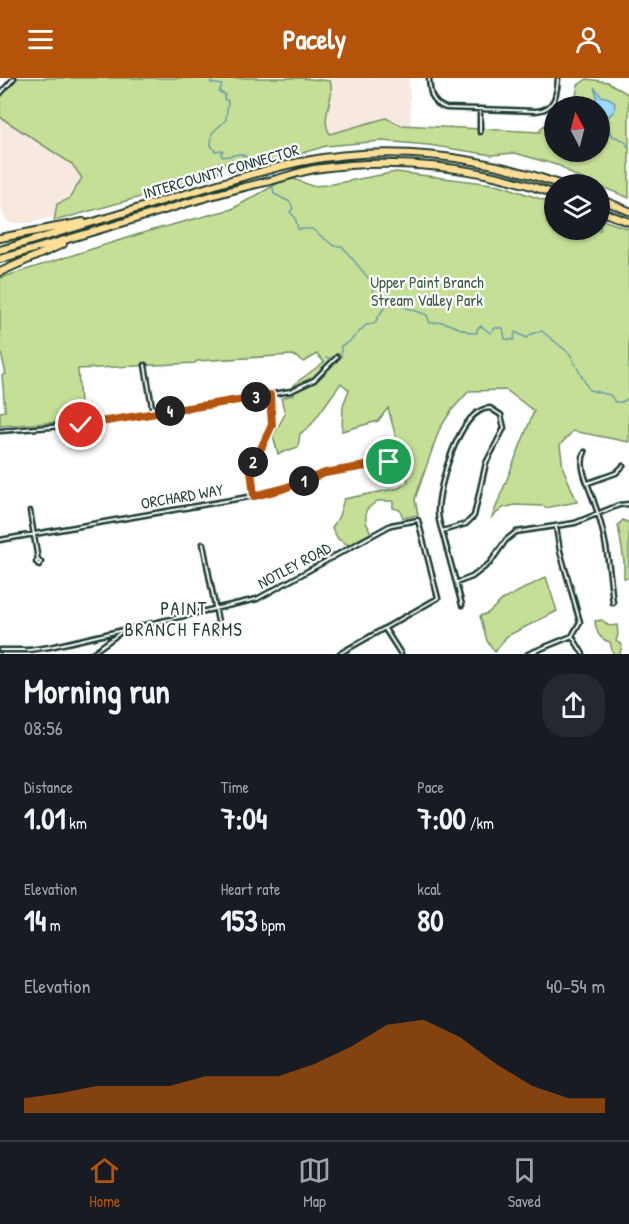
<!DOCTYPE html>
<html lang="en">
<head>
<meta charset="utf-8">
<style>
	body { margin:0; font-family:"Patrick Hand",sans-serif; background:#242831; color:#f1f3f6; height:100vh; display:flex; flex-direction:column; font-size:22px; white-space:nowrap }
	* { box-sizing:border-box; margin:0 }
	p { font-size:20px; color:#9ea1a6 }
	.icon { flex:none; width:33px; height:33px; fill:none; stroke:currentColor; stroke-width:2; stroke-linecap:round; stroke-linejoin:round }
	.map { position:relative; height:576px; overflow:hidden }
	.panel { display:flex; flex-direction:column; background:#171b24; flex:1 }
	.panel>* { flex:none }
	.needle { width:39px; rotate:353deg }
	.buttons { position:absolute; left:544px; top:18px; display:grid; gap:12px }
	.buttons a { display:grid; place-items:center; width:66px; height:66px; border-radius:50%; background:#171b24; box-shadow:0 2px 4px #0004; font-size:30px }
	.pin { position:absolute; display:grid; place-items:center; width:51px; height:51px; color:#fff; margin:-26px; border:3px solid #fff; border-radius:50%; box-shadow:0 2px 6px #0007 }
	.km { position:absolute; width:30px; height:30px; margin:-15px; border-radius:50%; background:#222; color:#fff; font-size:16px; line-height:30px; text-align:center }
	.round { display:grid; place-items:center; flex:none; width:63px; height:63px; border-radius:24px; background:#242831 }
	.head { display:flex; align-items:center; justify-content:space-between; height:102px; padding:0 24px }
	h1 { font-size:33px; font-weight:700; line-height:45px }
	.stats { display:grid; grid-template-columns:repeat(3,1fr); gap:9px; height:102px; padding:6px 24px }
	.stats div { display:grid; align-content:center }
	.stats b { font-size:30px; font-weight:700 }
	.stats small { font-size:16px; font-weight:400 }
	.stats p { font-size:16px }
	.chart { height:168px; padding:12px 24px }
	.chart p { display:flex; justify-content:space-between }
	.chart svg { width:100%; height:108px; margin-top:6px; fill:#b45309; opacity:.7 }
	header { display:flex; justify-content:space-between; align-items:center; height:78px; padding:0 24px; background:#b45309; color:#fff; font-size:27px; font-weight:700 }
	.menu { display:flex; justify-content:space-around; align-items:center; height:84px; border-top:2px solid #363941; background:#171b24; font-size:16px; color:#9ea1a6 }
	.menu a { display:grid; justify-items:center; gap:3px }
	.menu .current { color:#b45309 }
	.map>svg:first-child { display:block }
	.built { fill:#f7e8e0 }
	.green { fill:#c6df96; stroke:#728e65; stroke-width:1.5 }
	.water { fill:#9bdafc; stroke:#699bac; stroke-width:1.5 }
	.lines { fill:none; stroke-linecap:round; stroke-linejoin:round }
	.stream { stroke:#699bac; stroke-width:1.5 }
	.street-casing { stroke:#1f3d34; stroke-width:7 }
	.highway-casing { stroke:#1f3d34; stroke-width:10 }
	.street { stroke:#fff; stroke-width:2 }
	.highway { stroke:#fdde96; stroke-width:6 }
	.route-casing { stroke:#fff; stroke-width:12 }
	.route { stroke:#b45309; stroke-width:8 }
	.labels { text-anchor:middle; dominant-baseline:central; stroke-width:4.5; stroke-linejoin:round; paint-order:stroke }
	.street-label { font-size:16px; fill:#1f3d34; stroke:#fff }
	.park-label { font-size:16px; fill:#405d48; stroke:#fff }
	.neighbourhood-label { font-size:18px; letter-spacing:1.5px; fill:#1f3d34; stroke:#fff }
</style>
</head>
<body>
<header><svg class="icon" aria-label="menu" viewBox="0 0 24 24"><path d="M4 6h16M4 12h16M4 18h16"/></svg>Pacely<svg class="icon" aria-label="person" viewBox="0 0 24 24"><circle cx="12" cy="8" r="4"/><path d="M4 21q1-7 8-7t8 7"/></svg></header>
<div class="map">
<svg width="629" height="576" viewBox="0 0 629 576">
	<rect width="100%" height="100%" fill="#fff"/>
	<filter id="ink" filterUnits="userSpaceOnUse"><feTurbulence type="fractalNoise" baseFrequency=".0167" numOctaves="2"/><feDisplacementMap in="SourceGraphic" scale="12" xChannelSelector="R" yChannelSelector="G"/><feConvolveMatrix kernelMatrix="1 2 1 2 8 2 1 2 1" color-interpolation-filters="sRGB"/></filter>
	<g filter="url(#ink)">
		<path class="built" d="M328 0H409L411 48 401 49 380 44 330 57 326 45 329 19Z
			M0 39 72 86 82 100 69 121 57 126 53 139 31 145H8L0 130Z"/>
		<path class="green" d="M17 0H301L330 3C336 21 319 39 330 56L386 40 401 47 540 54 541 50 548 45H555V74H600V28H574L578 7 587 1 608 4 629 17V120L575 98 560 88 515 75 492 77 428 67 382 63 326 68 289 79 248 88 224 85 216 98 54 143 57 126 69 121 82 100 72 86 0 39V19Z
			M396 94 500 107 555 126V152H600V141L629 151V364L573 353 560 367 563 390 577 424 545 430 544 428 515 427 503 430 492 439 534 333 506 312 469 313 451 333 439 352 415 421 418 437 403 440 400 432 393 430V423H377L366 432V444L371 455 348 467 338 461 332 450 339 438 344 421 399 410 408 404 388 330 378 343 342 353 343 327 349 312 341 305 311 347 300 356 298 369 278 376 273 358 285 336 281 320 294 317 293 307 324 284 317 276 304 284 293 277 197 283 195 285 78 291 81 343 0 348V334L5 333 2 297 6 296 0 271V200L149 153 232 131 280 104 294 101 312 108 327 107Z
			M623 442 629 445V500H624V483L618 447Z
			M546 499 557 533 507 558 495 574 487 563 480 538 488 535 502 522Z
			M602 542 609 548 617 547 618 557 616 563 622 567 620 576H613L610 564C599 561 596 554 595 543Z"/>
		<path class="water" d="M594 9 601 18 609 20 615 25 614 33 609 38 600 41V28H590L597 19Z"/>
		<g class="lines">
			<path class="stream" d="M211 0V5L222 7 219 14 225 16 224 21 228 23 226 42 212 55 211 67 215 73 223 72 221 77 223 79 240 76 250 80 254 87 259 89 256 92
				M607 50 613 58 625 63 629 71
				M269 94 275 97 274 100
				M272 104 274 116 290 124 293 130 290 134 295 139 298 151H312L334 168H342L369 201 377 223 385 227H389V221H393L402 228 427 237 430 245 443 244 472 255H477V251L481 248 490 255 495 250H503L505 261 514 262 515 254 527 260 531 256 542 253 570 276 589 312 610 317 615 324H622L629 320
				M326 280H331L336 284 341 279V268L349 264 366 247 374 246 385 228"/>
			<defs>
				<path id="street" d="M429 0C430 15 431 25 446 30L536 33C555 32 557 16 558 0
					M0 16 14 0
					M480 54V31
					M145 287 153 335
					M490 330 501 337 504 350 486 385 474 438 466 446 442 453C440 447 438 441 438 434 438 409 459 330 490 330Z
					M0 353 89 346 291 313 314 302 337 279
					M585 374C577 388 590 410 594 424 607 459 609 489 613 525
					M588 405 616 395 623 388
					M254 418 251 392 272 347 270 319
					M30 433 38 482
					M442 453 462 527
					M0 462 254 418 282 411 325 395 401 382
					M203 466 220 554
					M38 482 41 484 39 487 36 484Z
					M456 505 472 499 490 485 506 462 516 454 575 445 619 427 629 426
					M385 551 401 576
					M572 558 583 576
					M0 572H29L50 569 257 521 391 447 418 442 438 520 339 576
					M91 576 120 555
					M528 576 572 558 580 544 560 473 556 449"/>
				<path id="highway" d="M600 121 629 133
					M600 133 629 144
					M0 160 83 144
					M0 172C55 156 110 139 165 122 210 109 254 94 300 84 386 66 478 77 559 106
					M0 181C58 164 116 147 174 129 206 119 237 110 270 103 285 99 299 94 314 91 395 79 479 88 555 116
					M0 194 63 166"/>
			</defs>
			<use href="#street" class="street-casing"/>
			<use href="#highway" class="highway-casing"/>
			<use href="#street" class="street"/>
			<use href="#highway" class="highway"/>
		</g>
	</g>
	<g class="lines" filter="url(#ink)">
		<defs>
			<path id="route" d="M81 347 270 317 272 347 251 392 254 418 282 411 325 395 389 384"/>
		</defs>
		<use href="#route" class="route-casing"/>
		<use href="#route" class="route"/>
	</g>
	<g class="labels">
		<g class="street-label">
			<text transform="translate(221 93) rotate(-16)">INTERCOUNTY CONNECTOR</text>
			<text transform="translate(182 418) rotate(-10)">ORCHARD WAY</text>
			<text transform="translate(294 487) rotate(-28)">NOTLEY ROAD</text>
		</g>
		<g class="park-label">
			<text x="427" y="204">Upper Paint Branch<tspan x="427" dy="18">Stream Valley Park</tspan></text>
		</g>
		<g class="neighbourhood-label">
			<text x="184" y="530">PAINT<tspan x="184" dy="21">BRANCH FARMS</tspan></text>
		</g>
	</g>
</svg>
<div class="buttons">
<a><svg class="needle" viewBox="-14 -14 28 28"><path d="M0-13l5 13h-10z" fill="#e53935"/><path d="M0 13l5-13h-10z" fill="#9ea1a6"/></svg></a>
<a><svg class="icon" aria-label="layers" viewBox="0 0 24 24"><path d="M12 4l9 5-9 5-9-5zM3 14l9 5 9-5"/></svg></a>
</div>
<div class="pin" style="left:389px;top:384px;background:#1e9e55"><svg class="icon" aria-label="arrive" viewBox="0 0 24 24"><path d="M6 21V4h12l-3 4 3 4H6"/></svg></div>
<div class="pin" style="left:81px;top:347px;background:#d93025"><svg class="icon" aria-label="check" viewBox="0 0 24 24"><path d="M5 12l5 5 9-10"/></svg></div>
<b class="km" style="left:304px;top:403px">1</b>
<b class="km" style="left:253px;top:384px">2</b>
<b class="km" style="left:256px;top:319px">3</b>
<b class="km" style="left:170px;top:333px">4</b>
</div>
<section class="panel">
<div class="head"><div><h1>Morning run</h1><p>08:56</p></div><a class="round"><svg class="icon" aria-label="share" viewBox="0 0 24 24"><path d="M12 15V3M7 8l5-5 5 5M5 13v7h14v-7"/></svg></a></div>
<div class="stats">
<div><p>Distance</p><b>1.01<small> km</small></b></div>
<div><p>Time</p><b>7:04</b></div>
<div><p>Pace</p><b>7:00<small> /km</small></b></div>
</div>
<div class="stats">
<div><p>Elevation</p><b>14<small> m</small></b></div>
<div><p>Heart rate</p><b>153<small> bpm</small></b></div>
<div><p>kcal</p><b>80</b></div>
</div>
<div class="chart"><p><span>Elevation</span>40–54 m</p>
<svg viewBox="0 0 160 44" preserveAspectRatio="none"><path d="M0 44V38L10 36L20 33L30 33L40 33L50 29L60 29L70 29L80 24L90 17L100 8L110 6L120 13L130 24L140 33L150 38L160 38V44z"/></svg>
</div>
</section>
<nav class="menu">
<a class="current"><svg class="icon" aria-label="home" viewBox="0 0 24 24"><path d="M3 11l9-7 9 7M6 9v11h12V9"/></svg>Home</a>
<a><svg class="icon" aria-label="map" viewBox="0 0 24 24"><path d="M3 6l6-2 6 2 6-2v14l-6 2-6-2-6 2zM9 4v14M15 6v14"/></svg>Map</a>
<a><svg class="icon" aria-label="saved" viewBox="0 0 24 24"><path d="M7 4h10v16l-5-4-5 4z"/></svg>Saved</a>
</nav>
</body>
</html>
